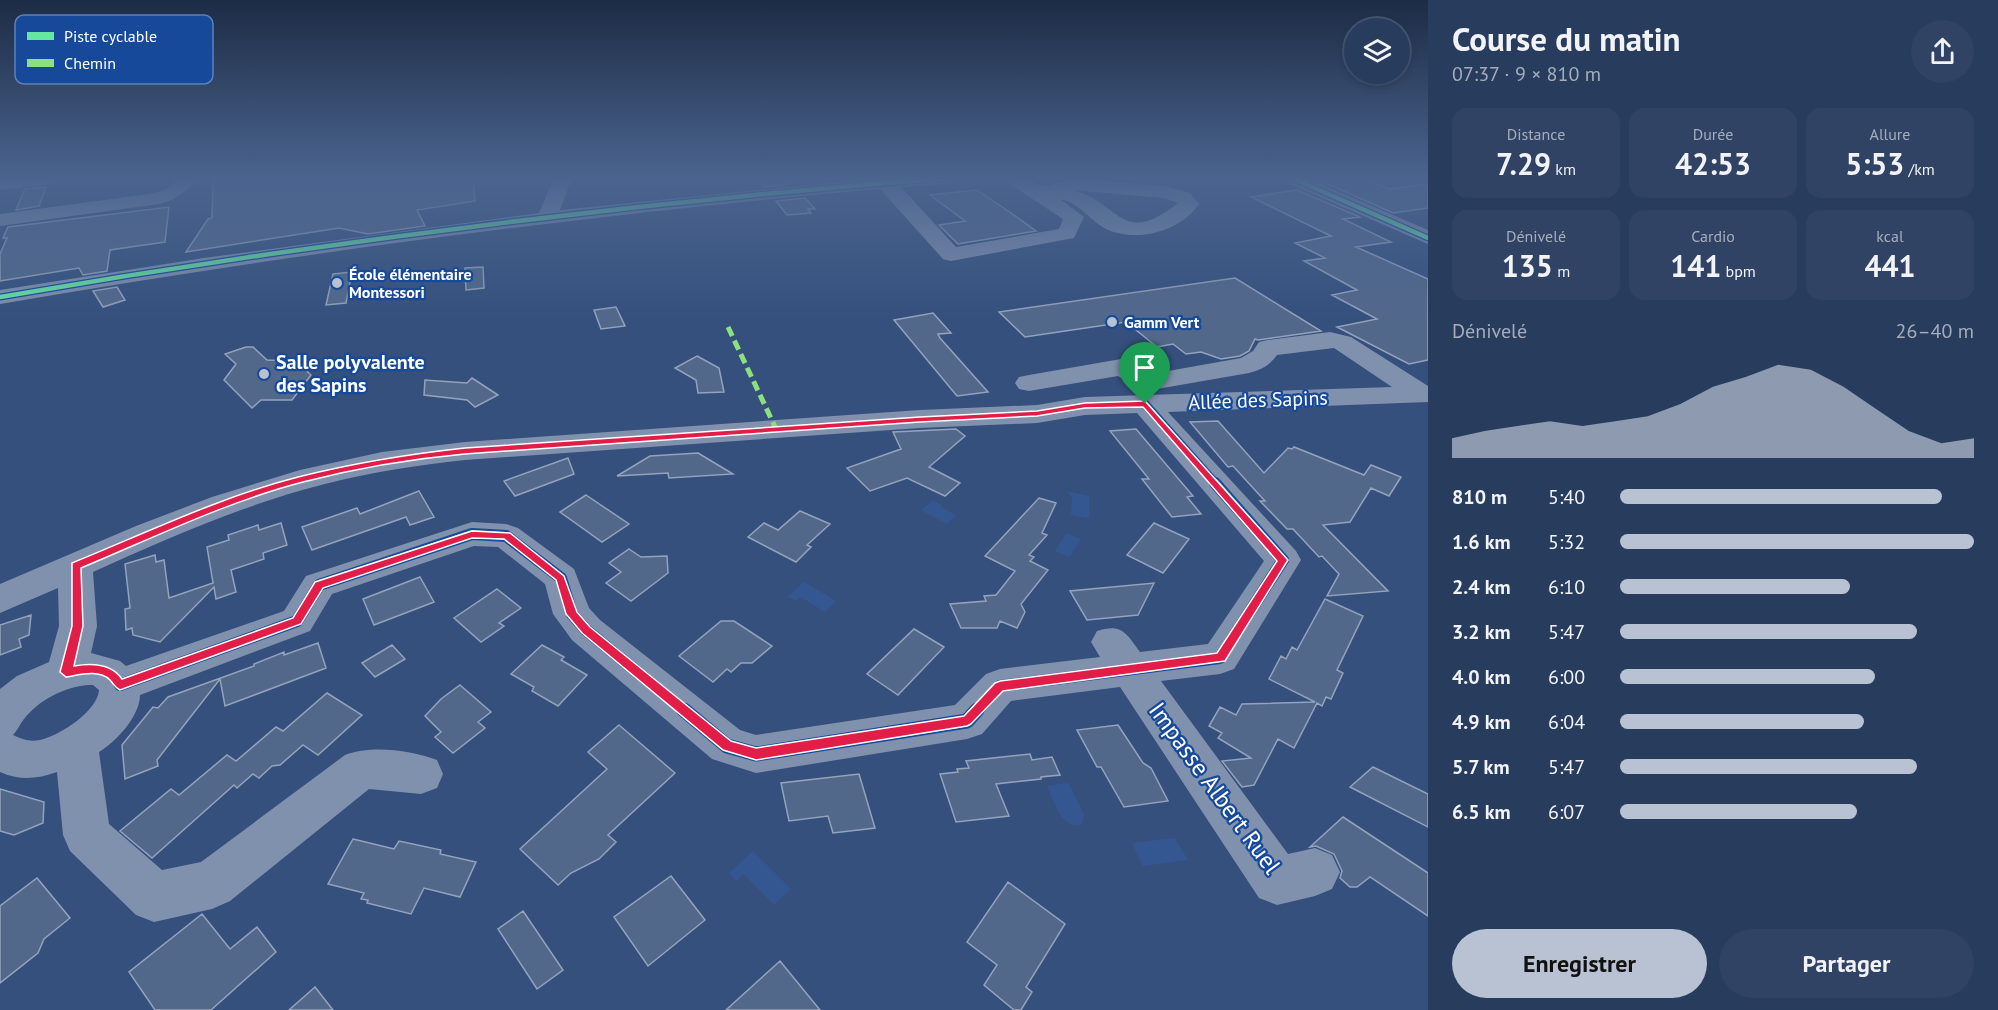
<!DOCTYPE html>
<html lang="fr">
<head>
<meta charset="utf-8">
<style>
	body { margin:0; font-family:"PT Sans",sans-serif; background:#304364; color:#f1f3f6; height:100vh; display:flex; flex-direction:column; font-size:22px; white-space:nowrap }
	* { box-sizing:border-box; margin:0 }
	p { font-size:20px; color:#a5adbc }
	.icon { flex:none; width:33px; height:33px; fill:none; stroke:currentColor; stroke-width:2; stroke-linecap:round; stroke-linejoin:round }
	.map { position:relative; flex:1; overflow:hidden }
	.sheet { display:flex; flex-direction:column; background:#283c5e; width:570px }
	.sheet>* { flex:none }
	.tools { position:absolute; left:1344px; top:18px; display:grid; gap:12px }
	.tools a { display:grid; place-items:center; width:66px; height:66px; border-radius:50%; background:#283c5e; box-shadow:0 3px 9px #0003,0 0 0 2px #445673; font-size:30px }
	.pin { position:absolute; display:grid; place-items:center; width:51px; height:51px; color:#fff; margin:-62px -26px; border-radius:50% 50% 50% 0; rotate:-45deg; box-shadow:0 0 6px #0007 }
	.pin .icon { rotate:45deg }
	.round { display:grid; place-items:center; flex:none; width:63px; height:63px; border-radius:32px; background:#304364 }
	.headline { display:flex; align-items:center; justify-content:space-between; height:102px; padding:0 24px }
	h1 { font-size:33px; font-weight:600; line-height:45px }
	.figures { display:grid; grid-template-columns:repeat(3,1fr); gap:9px; height:102px; padding:6px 24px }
	.figures div { display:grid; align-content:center; border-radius:15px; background:#304364; text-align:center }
	.figures b { font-size:30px; font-weight:600 }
	.figures small { font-size:16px; font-weight:400 }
	.figures p { font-size:16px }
	.chart { height:168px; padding:12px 24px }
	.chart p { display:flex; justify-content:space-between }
	.chart svg { width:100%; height:108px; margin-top:6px; fill:#b8c2d2; opacity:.7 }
	.primary-button { display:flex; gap:12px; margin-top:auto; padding:12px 24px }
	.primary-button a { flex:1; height:69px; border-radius:36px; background:#b8c2d2; color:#111; font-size:24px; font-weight:600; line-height:69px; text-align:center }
	.primary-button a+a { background:#304364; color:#f1f3f6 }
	ul { padding:0 24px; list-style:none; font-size:20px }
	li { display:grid; grid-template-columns:96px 72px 1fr; align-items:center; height:45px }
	li i { height:15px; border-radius:8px; background:#b8c2d2 }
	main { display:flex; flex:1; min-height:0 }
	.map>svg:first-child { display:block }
	.water { fill:#345792 }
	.building { fill:#52688b; stroke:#94a3bc; stroke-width:1.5 }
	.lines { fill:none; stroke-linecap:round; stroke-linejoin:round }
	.minor { fill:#8091ae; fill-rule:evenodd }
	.quiet { stroke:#8de07e; stroke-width:5; stroke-dasharray:10 5; stroke-linecap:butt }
	.cycleway-far3-casing { stroke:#17499b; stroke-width:7 }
	.cycleway-far2-casing { stroke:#17499b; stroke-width:9 }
	.cycleway-far1-casing { stroke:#17499b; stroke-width:12 }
	.cycleway-casing { stroke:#17499b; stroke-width:15 }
	.cycleway-far3 { stroke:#66e7a1; stroke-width:4.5 }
	.cycleway-far2 { stroke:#66e7a1; stroke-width:6 }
	.cycleway-far1 { stroke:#66e7a1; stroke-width:8 }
	.cycleway { stroke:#66e7a1; stroke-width:11 }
	.route { fill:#e11d48; stroke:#fff; stroke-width:1.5; fill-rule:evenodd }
	.poi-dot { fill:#b8c2d2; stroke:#17499b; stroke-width:2 }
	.labels { text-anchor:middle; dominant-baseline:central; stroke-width:4.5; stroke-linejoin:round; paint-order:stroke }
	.far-poi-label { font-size:16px; font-weight:bold; fill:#fff; stroke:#17499b; text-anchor:start }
	.poi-label { font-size:20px; font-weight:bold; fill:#fff; stroke:#17499b; text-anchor:start }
	.street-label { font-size:20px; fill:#fff; stroke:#17499b }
	.near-street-label { font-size:24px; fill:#fff; stroke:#17499b }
	.key { fill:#17499b; stroke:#5d80b9; stroke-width:1.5 }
	.key-label { font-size:16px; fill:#fff }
</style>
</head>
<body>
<main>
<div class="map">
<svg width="1428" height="1010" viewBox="0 0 1428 1010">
	<rect width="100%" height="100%" fill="#35507d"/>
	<path class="water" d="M1067 491 1089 496V518L1071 515 1072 498Z
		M933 500 942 505 941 507 956 515 947 524 921 510Z
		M1066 533 1081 539 1070 557 1055 551Z
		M804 582 836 601 825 612 801 597 796 601 787 597Z
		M1068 783 1084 815 1082 824C1061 831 1054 800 1047 786Z
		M1175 838 1188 860 1143 866 1132 843Z
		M753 851 791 889 774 905 744 874 736 881 729 873Z"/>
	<path class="building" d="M234 178H473L475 201 417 210 425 226 368 234 339 228 186 252 208 219 212 218 213 181Z
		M756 178H786L792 184 764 187Z
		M1314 178H1364L1389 189 1428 184V208L1393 213Z
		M46 187 39 206 16 210 25 189Z
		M977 190 1014 215 1036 231 958 244 939 225 965 221 930 195Z
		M1297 190 1360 217 1343 219 1391 242 1356 247 1428 279V360L1409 364 1337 327 1377 319 1332 295 1357 290 1304 261 1325 258 1295 243 1331 236 1251 197Z
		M805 198 815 209H808L811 213 787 215 776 201Z
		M169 207 165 242 110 250 107 271 83 275 79 268 0 281V254L7 238H3L8 227Z
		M483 267 484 288 466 290 465 268Z
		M352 272 346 303 326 305 333 274Z
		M1235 278 1321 331 1258 340 1255 339 1249 351 1240 356 1221 359 1201 352 1186 354 1173 344 1157 347 1126 322 1025 337 999 312Z
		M117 287 125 300 103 307 93 291Z
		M616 307 625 326 601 329 594 310Z
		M933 313 951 333 938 334 940 338 988 392 957 396 894 320Z
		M246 347H253L267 360 296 361 311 375 292 400H261L252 408 224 380 236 364 225 354Z
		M697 356 719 368 724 392 698 393 696 380 675 368Z
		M472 378 498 395 475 407 467 400 424 395 425 380 467 383Z
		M1218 421 1264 473 1288 448 1292 449 1294 447 1364 475 1371 465 1401 477 1389 496 1371 488 1350 522 1323 525 1388 591 1327 596 1339 574 1322 556 1319 557 1293 529H1287L1260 501H1265L1233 466 1228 467 1190 422Z
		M956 429 965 436 929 467 960 483 945 496 907 478 870 491 847 468 901 449 893 432Z
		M1136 429 1193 496 1187 497 1201 514 1172 517 1142 479H1149L1110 431Z
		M698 453 733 474 669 478 668 473 617 476 650 456Z
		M568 458 574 474 515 496 504 481Z
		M419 491 434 517 410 525 406 517 312 550 302 527 357 508 360 514Z
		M586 495 629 524 602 542 560 512Z
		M1039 498 1056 503 1042 533 1047 535 1029 555 1034 557 1030 561 1048 570 1021 604 1025 612 1017 628 1000 621 997 628H961L950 604 986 601 984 596 996 595 1015 571 985 556Z
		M800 511 830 524 807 545 811 547 796 562 748 537 764 523 778 530Z
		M281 523 287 545 263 553 264 559 231 570 236 592 216 599 214 587 160 642 133 635 132 628 126 630 125 609 130 608 125 564 155 555 156 562 164 560 169 598 213 583 207 547 229 540 228 535 258 525 259 530Z
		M1154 523 1189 539 1163 573 1127 555Z
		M629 549 641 557 667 556 668 573 631 601 606 583 621 572 609 563Z
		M420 577 434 602 374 625 363 599Z
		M1154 583 1138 615 1087 620 1070 591Z
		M497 589 521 608 499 623 504 626 481 642 454 618Z
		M1325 599 1363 616 1337 670 1343 673 1331 699 1326 697 1322 706 1317 703 1294 748 1278 739 1254 785 1242 787 1222 761 1251 758 1218 738 1222 733 1209 726 1220 707 1236 715 1242 704 1315 702 1269 679 1281 656 1286 659 1292 647 1297 650Z
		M31 615 29 635 19 639 21 647 0 655V625Z
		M721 621H734L772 646 752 663H741L731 672 727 669 713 682 679 656Z
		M914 629 944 647 898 695 867 674Z
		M318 643 326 668 225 706 220 679 157 760 158 766 125 779 122 745 153 707 158 708 168 697 254 666V664L284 652V655Z
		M392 645 405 659 375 677 362 663Z
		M542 645 564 657 561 660 587 675 558 706 532 691 534 687 511 674Z
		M460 685 491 712 478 722 485 728 453 753 435 737 441 732 425 716 441 699Z
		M327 693 362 715 318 755 303 745 280 765 272 766 259 778 253 774 237 788 234 785 152 858 120 831 171 789 179 795 227 755 236 761 276 727 283 731Z
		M619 725 675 773 608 835 616 842 599 859 571 873 558 885 520 849 607 769 588 752Z
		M1118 725 1143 763 1151 768 1168 801 1124 807 1101 767H1097L1077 730Z
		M1030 754 1032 760 1052 757 1060 775 1041 777V779L996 784 1009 816 956 822 940 774 958 772 957 769 969 768 966 761Z
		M1373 767 1428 794V827L1350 787Z
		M859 774 875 828 833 833 828 816 789 821 781 783Z
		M0 789 44 802 43 823 14 835 0 831Z
		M1343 817 1428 873V916L1370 877 1357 887H1350L1340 878 1342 871 1334 854 1316 846 1310 847Z
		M353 839 394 849 399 841 441 850 440 854 476 862 460 897 424 888 411 914 367 903 368 900 361 899 364 893 328 884Z
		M671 876 705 920 648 966 614 917Z
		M37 878 70 918 44 939 38 953 0 983V906Z
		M1008 882 1065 924 1026 987 1032 992 1021 1010H1014L984 985 997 965 967 942Z
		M523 911 563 970 537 989 498 929Z
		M202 914 230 949 257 927 276 952 211 1010H155L129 972Z
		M780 961 820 1010H726Z
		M315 987 333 1010H289Z"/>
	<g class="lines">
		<path class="minor" d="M0 178H61L59 182 52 184 0 190Z
			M180 178H207C203 184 196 183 190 187 177 196 176 200 159 204L0 226V214L156 193 166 189Z
			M554 178H572L560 210 878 178H956L954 182 947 184 901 187 956 247 1059 229 1063 219 1007 182 1005 178H1026L1038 185 1049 186 1072 178 1165 186 1190 193 1199 204C1180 232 1136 243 1106 229 1089 220 1080 203 1060 199L1084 217 1074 238 951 261 943 259 880 189C585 215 291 254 0 304V290L204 258 539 213ZM1073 190 1164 198 1178 203C1121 248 1121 203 1073 190Z
			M1283 178H1307L1428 230V244L1285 182Z
			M1330 332 1351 337 1428 386V402L1168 412 1296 551 1301 560 1234 669 1220 674 1161 681 1288 854 1315 848 1332 855 1340 872 1332 889 1315 896 1277 905 1259 898 1120 687 1011 701 982 734 967 739 756 773 712 759 572 640 553 614 545 584 498 547 474 546 332 594 310 631 140 695C140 716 116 742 99 752L109 824 162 870 201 862 345 755C372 745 410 750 437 760L443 774 437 788 421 794 369 789 230 901 212 909 154 922 136 915 70 851 63 835 57 772C37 779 20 781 0 772V689L17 676 49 662 59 626 58 588 0 613V584L136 526 212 497 300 470 382 452 465 442 920 410 1037 405 1085 397 1392 387 1334 348 1277 355C1270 365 1261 370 1249 373L1157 389 1128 382 1118 376 1029 391 1019 389 1015 383 1019 377 1029 375 1144 355 1153 357 1157 363 1153 369 1148 370 1157 373 1241 358 1253 351 1259 342 1268 340ZM1137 413 1264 561 1208 644 1140 652C1126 633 1122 623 1097 631L1091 642 1100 657 1000 669 986 674 955 705 756 735 740 730 600 620 589 608 574 569 518 528 506 524 472 522 306 576 284 611 126 666 120 661 91 653 97 626 93 572C168 538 245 504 325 484 371 472 418 465 465 460L920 428 1037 423 1085 415ZM88 685H93L99 690C98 711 59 736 40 740 29 742 22 739 13 735 17 731 20 724 24 719 39 700 64 687 88 685Z"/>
		<path class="quiet" d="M728 327 777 431"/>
		<defs>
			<path id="cycleway-far3" d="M1292 178 1428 238
				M0 297C313 243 630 203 947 178"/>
			<path id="cycleway-far2" d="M1145 404 1216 484"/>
			<path id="cycleway-far1" d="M120 685 297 621 319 585 472 534 506 536 561 578 572 614 586 630 686 712
				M976 712 1000 686 1220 658 1283 560 1215 483"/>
			<path id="cycleway" d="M684 710 727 746 756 754 967 721 977 710"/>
		</defs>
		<use href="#cycleway-far3" class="cycleway-far3-casing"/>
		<use href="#cycleway-far2" class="cycleway-far2-casing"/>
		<use href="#cycleway-far1" class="cycleway-far1-casing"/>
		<use href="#cycleway" class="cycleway-casing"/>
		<use href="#cycleway-far3" class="cycleway-far3"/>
		<use href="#cycleway-far2" class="cycleway-far2"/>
		<use href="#cycleway-far1" class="cycleway-far1"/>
		<use href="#cycleway" class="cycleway"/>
	</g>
	<linearGradient id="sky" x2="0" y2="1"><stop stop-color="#1d2c45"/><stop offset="0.56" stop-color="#4b648f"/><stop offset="1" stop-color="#4b648f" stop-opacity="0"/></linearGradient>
	<rect width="1428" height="319" fill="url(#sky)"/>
	<path class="route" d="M1145 401 1288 560 1225 661 1003 691 971 724 967 726 756 760 723 750 582 633 566 614 556 580 504 539 472 538 323 588 301 624 120 690C114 687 114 684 110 680 99 669 79 675 66 677L60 672 72 626V563C146 533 220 497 298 477 354 463 409 454 465 448L920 417 1037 411 1085 403ZM1143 407 1277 561 1217 653 1000 681 995 683 964 716 756 748 731 741 590 627 577 612 564 576 510 533 472 531 315 582 293 618 122 679C111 663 91 663 74 666L83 626 81 568C153 538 226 502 303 482 357 468 410 459 465 454L920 422 1037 416 1085 408Z"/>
	<g class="poi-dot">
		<circle cx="337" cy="283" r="6"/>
		<circle cx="1112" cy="322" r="6"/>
		<circle cx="264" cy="374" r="6"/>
	</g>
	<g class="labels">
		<g class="far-poi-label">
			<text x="349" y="274">École élémentaire<tspan x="349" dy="18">Montessori</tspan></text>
			<text x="1124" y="322">Gamm Vert</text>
		</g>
		<g class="poi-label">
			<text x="276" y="362">Salle polyvalente<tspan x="276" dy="23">des Sapins</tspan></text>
		</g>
		<g class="street-label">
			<text transform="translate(1258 400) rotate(-2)">Allée des Sapins</text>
		</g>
		<g class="near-street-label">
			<text transform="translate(1215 788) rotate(54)">Impasse Albert Ruel</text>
		</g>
	</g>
	<rect x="15" y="15" width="198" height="69" rx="9" class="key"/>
	<rect x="27" y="32" width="27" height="8" fill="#66e7a1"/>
	<rect x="27" y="59" width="27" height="8" fill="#8de07e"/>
	<g class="key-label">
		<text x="64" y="42">Piste cyclable</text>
		<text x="64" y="69">Chemin</text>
	</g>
</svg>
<div class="tools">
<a><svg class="icon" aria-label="layers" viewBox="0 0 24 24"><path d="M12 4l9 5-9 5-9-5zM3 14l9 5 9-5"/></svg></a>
</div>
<div class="pin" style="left:1145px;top:404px;background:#1e9e55"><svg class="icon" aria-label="arrive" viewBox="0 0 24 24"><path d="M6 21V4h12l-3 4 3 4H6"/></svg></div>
</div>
<section class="sheet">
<div class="headline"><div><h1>Course du matin</h1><p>07:37 · 9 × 810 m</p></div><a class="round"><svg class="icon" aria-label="share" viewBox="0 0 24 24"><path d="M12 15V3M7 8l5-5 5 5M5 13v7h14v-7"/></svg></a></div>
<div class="figures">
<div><p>Distance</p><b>7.29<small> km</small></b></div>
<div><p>Durée</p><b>42:53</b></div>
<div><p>Allure</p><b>5:53<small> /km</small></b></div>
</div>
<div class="figures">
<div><p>Dénivelé</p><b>135<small> m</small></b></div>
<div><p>Cardio</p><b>141<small> bpm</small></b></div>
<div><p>kcal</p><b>441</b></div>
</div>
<div class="chart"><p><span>Dénivelé</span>26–40 m</p>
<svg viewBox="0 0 160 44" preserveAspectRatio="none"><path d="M0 44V36L10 33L20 31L30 29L40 31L50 29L60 27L70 22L80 15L90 11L100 6L110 8L120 15L130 24L140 33L150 38L160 36V44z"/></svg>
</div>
<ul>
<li><b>810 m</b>5:40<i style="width:91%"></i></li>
<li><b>1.6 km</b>5:32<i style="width:100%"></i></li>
<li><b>2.4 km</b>6:10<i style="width:65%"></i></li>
<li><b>3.2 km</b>5:47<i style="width:84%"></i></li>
<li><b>4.0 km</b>6:00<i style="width:72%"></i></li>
<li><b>4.9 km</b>6:04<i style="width:69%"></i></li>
<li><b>5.7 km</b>5:47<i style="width:84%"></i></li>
<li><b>6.5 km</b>6:07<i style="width:67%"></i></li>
</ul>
<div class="primary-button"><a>Enregistrer</a><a>Partager</a></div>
</section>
</main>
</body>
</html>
